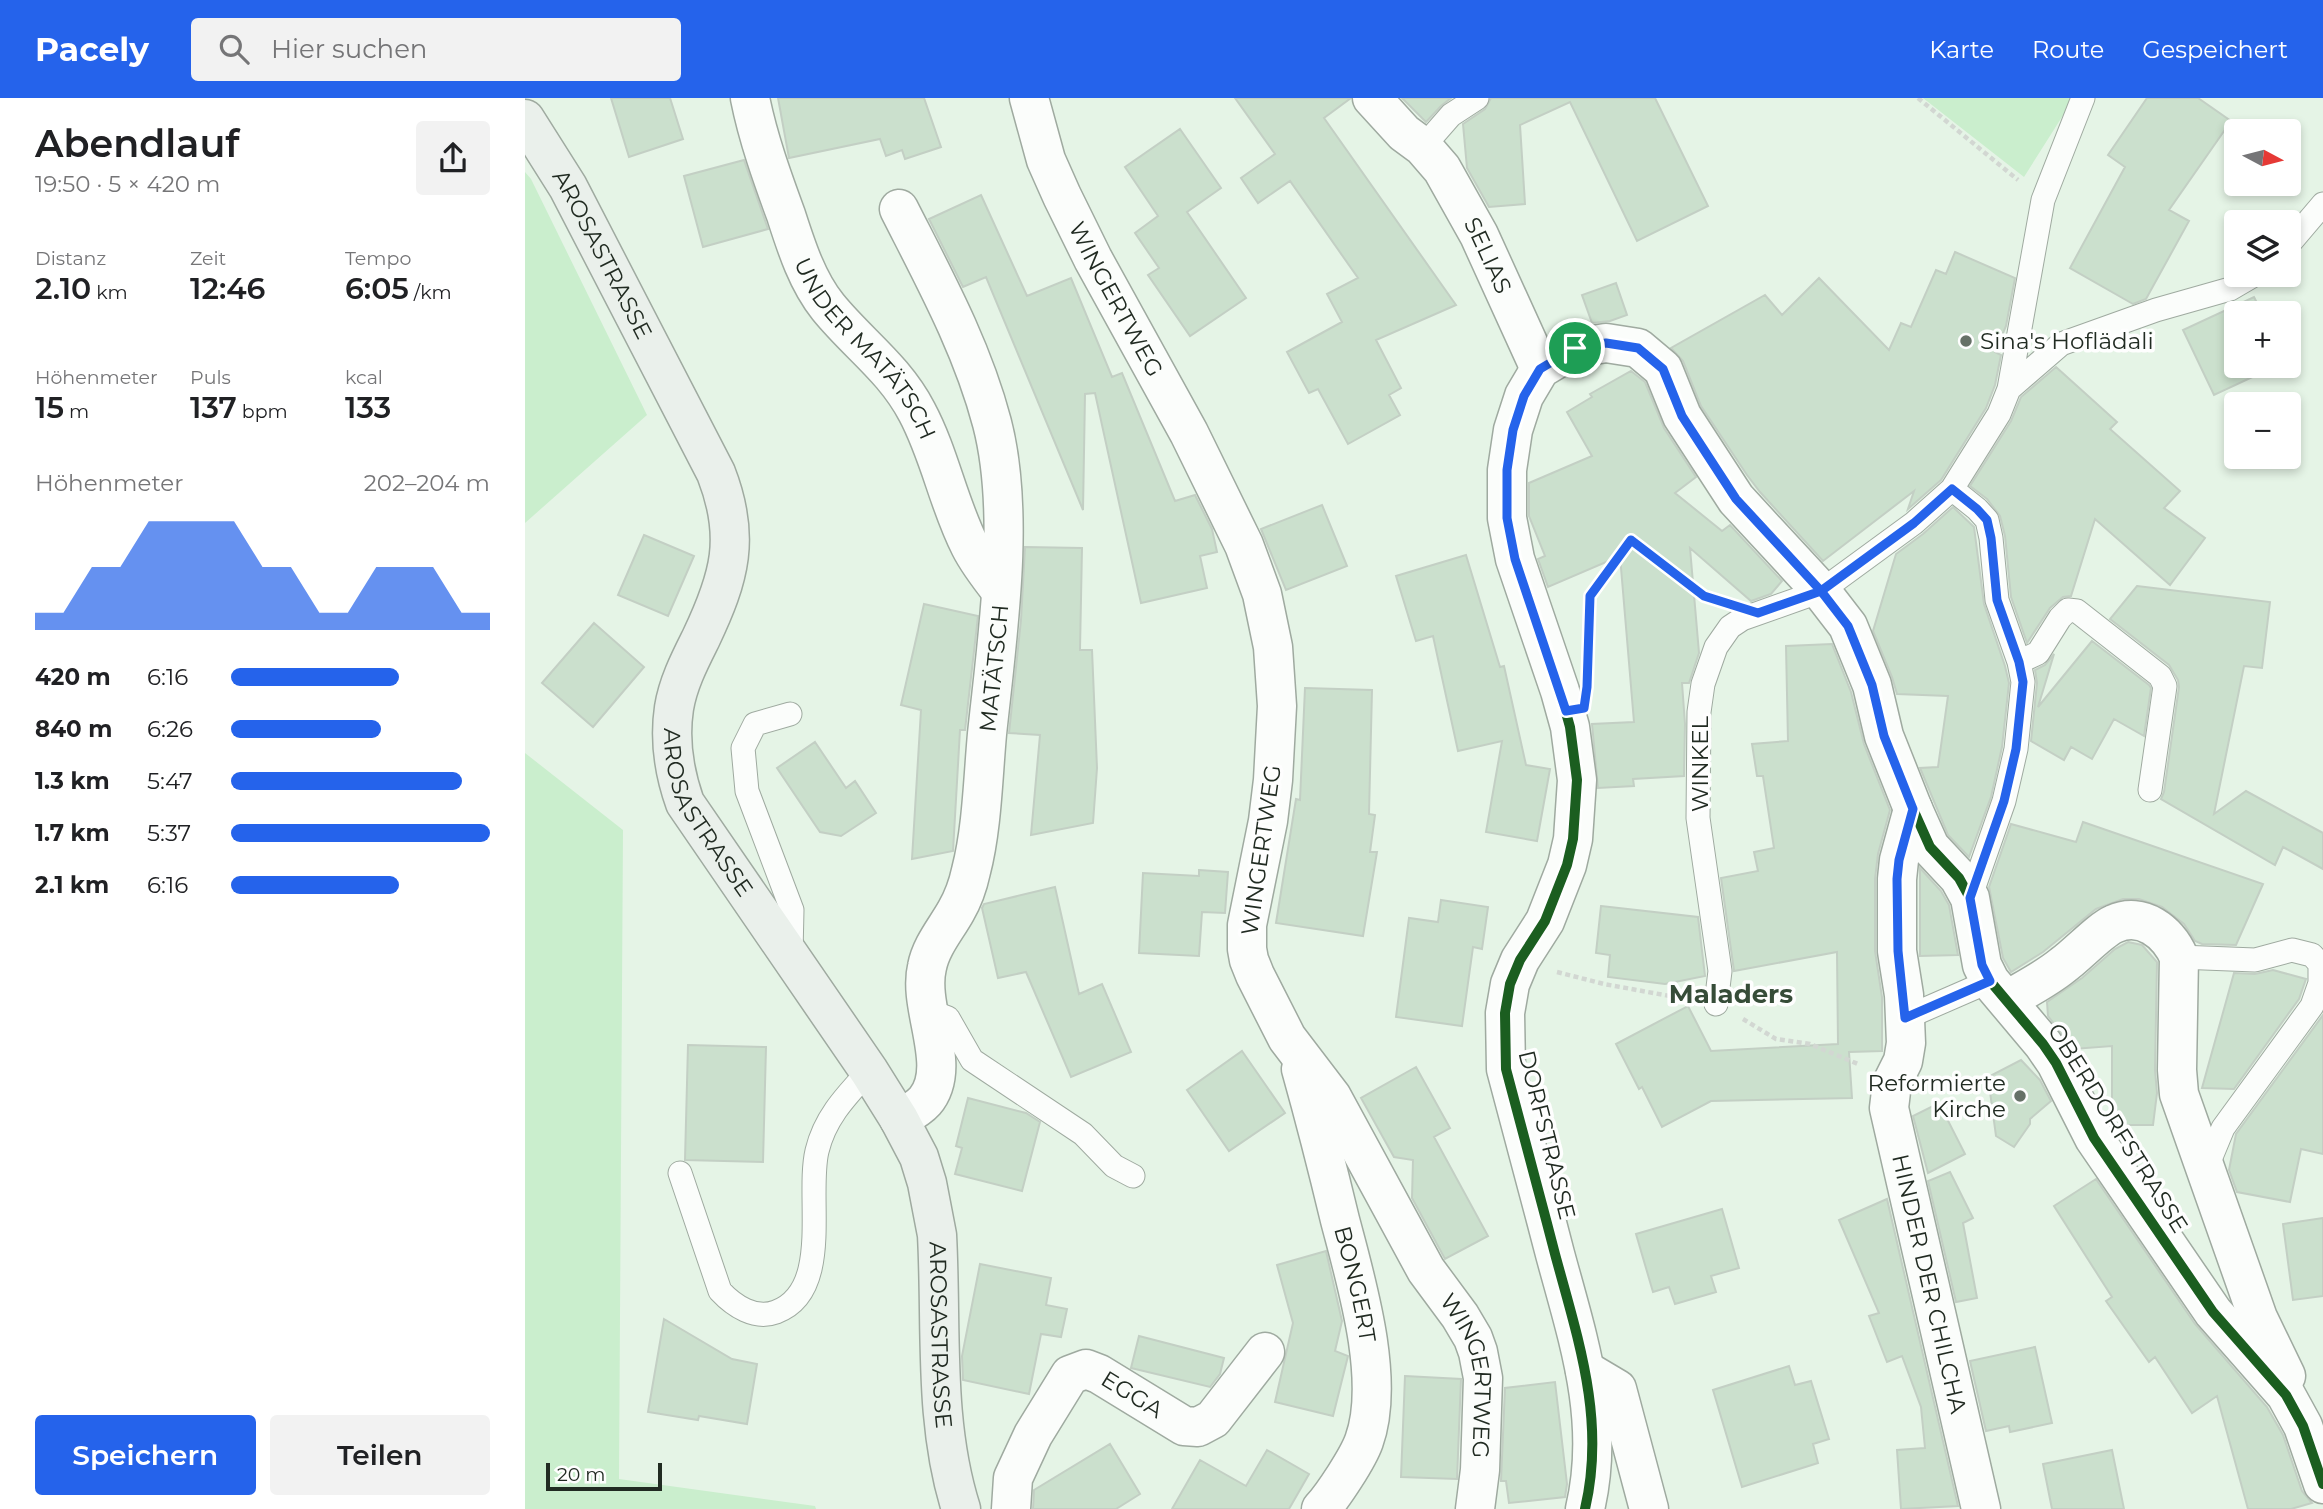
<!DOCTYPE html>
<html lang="de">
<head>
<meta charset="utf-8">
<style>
	body { margin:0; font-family:Montserrat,sans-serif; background:#f2f2f2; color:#202124; height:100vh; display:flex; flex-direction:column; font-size:26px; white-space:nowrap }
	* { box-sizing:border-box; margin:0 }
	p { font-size:23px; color:#757577 }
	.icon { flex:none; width:38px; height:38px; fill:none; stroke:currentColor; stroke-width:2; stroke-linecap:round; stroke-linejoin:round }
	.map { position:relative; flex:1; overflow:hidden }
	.side { display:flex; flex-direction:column; background:#fff; width:525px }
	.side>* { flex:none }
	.needle { width:46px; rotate:97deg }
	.fabs { position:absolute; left:1699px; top:21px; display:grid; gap:14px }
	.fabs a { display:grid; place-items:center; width:77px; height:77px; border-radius:7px; background:#fff; box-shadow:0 4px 10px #0003; font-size:35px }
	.scale { position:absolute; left:21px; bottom:18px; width:116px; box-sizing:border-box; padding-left:7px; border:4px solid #212b22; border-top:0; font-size:19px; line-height:24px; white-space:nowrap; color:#212b22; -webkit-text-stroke:5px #fefefe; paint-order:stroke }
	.pin { position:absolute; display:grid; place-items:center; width:60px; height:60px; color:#fff; margin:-30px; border:4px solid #fff; border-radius:50%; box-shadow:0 2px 7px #0007 }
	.round { display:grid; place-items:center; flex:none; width:74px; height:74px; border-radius:7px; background:#f2f2f2 }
	.headline { display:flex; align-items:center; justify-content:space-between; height:119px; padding:0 35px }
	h1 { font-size:38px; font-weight:600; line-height:52px }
	.metrics { display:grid; grid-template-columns:repeat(3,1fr); gap:10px; height:119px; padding:7px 35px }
	.metrics div { display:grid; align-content:center }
	.metrics b { font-size:30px; font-weight:600 }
	.metrics small { font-size:19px; font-weight:400 }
	.metrics p { font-size:19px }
	.chart { height:196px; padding:14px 35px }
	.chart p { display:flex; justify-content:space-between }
	.chart svg { width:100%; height:126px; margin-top:7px; fill:#2563eb; opacity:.7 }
	.cta { display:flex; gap:14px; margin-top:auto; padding:14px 35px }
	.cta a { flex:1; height:80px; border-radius:7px; background:#2563eb; color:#fff; font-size:28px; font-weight:600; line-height:80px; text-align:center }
	.cta a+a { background:#f2f2f2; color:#202124 }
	ul { padding:0 35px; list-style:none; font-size:23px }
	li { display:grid; grid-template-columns:112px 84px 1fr; align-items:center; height:52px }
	li i { height:18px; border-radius:9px; background:#2563eb }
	header { display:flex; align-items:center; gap:42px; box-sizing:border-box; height:98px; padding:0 35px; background:#2563eb; color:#fff }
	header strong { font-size:33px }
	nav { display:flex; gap:38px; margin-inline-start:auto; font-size:24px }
	.search { width:490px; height:63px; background:#f2f2f2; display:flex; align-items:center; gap:18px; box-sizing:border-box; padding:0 24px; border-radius:7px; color:#757577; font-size:26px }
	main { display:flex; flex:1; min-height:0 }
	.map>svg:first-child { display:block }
	.green { fill:#caeecd }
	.building { fill:#cbe0cd; stroke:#c3cfc4; stroke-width:2 }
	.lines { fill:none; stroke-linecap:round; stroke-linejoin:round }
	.service-casing { stroke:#9faaa0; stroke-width:25 }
	.minor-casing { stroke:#9faaa0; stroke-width:41 }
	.secondary-casing { stroke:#9faaa0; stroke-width:41 }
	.path { stroke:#d2d7d2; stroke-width:4.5; stroke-dasharray:5 3.5; stroke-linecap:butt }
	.service { stroke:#fbfdfb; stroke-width:23 }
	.minor { stroke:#fbfdfb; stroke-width:38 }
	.secondary { stroke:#eaf0eb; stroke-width:38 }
	.cycleway-casing { stroke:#fefefe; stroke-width:15 }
	.cycleway { stroke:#1b5e20; stroke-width:10 }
	.route-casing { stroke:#fff; stroke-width:14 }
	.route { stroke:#2563eb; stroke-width:9 }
	.poi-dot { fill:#667167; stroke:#fefefe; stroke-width:2.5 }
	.labels { text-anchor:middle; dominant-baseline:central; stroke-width:7; stroke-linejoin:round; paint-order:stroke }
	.street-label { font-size:23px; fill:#212b22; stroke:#fefefe }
	.poi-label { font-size:23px; fill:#212b22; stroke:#fefefe; text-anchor:start }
	.quarter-label { font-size:26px; font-weight:bold; fill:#364c38; stroke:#fefefe }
</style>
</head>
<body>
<header>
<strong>Pacely</strong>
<div class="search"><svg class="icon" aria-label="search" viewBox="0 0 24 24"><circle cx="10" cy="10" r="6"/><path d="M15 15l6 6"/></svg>Hier suchen</div>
<nav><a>Karte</a><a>Route</a><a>Gespeichert</a></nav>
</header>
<main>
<section class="side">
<div class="headline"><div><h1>Abendlauf</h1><p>19:50 · 5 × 420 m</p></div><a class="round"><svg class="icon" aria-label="share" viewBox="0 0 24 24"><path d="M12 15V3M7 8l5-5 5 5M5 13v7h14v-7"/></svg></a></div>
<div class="metrics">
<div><p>Distanz</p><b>2.10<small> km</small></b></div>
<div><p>Zeit</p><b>12:46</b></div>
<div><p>Tempo</p><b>6:05<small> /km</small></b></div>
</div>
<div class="metrics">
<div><p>Höhenmeter</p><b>15<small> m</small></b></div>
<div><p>Puls</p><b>137<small> bpm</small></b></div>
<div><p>kcal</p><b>133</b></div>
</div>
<div class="chart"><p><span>Höhenmeter</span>202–204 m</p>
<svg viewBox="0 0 160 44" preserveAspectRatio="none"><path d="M0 44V38L10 38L20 22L30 22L40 6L50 6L60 6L70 6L80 22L90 22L100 38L110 38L120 22L130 22L140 22L150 38L160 38V44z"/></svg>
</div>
<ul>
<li><b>420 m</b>6:16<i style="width:65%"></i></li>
<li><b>840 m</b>6:26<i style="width:58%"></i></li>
<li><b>1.3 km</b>5:47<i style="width:89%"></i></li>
<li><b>1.7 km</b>5:37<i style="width:100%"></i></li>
<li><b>2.1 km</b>6:16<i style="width:65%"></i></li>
</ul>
<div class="cta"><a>Speichern</a><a>Teilen</a></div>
</section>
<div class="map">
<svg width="1798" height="1411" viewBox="0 0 1798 1411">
	<rect width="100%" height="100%" fill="#e5f4e6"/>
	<path class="green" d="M1398 0H1549L1499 79Z
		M0 74 6 81 122 317 0 425Z
		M0 655 98 732 94 1381 290 1408 291 1411H0Z"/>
	<path class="building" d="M86 0H145L158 41 104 59Z
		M253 0H399L416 49 380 61 377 52 361 58 355 41 264 60Z
		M710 0H826L799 20 931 207 851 242 876 290 864 297 875 317 823 346 793 291 784 295 762 254 817 224 802 196 833 180 765 83 733 105 716 80 750 56Z
		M877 0H926L916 8 901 24Z
		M966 0H1130L1183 108 1112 143 1045 4 995 27 1000 106 964 109 942 70 938 26 960 11Z
		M1622 0H1673L1706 23 1644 112 1664 123 1621 201 1608 206 1545 170 1600 69 1583 57Z
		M655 31 696 90 662 114 721 200 665 238 623 177 634 170 610 135 633 118 600 69Z
		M219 62 243 131 178 149 159 78Z
		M456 97 502 198 546 180 587 279 597 275 650 403 670 397 687 431 692 454 675 458 682 490 616 505 570 295 560 296 558 412 461 179 438 189 404 121Z
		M1430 154 1490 180 1481 228 1470 254 1476 257 1470 287 1461 310 1416 382 1383 411 1389 393 1298 463 1235 394 1222 377 1176 308 1158 263 1146 250 1240 197 1257 217 1294 180 1364 252 1376 225 1386 229 1411 172 1421 176Z
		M1091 185 1102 217 1085 223 1067 225 1057 197Z
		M1729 199 1737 215H1712V268H1751L1689 297 1658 232Z
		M1531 269 1592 324 1585 331 1655 393 1639 410 1680 440 1645 487 1570 421 1546 498 1538 499 1525 510 1502 545 1486 499 1480 438 1475 418 1462 401 1445 388 1486 323 1496 299Z
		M1106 273 1120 284 1139 330 1171 379 1150 395 1197 433 1205 427 1257 483 1246 496 1226 503 1165 450 1174 555 1164 585H1157L1160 626 1159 678 1108 681 1109 688 1073 690 1067 626 1109 624 1095 458 1023 489 1013 461 1020 458 1004 418V385L1067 358 1042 314 1067 299 1065 296Z
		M797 407 822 468 761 492 736 431Z
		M1428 409 1449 429 1459 506 1480 568 1484 585 1477 649 1466 699 1444 759 1423 737 1395 670 1413 669 1423 598 1372 596 1367 579 1348 533 1371 456 1398 436Z
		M119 437 169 458 143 518 93 497Z
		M500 449 557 450 555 552H567L572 670 568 725 506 737 515 637 484 635 496 522Z
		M941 457 975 569 979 568 1001 667 1025 671 1012 743 961 734 977 643 933 653 908 538 891 543 871 478Z
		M1612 488 1745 504 1737 570 1719 568 1689 716 1721 693 1798 735V771L1758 749 1750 767 1636 701 1639 694 1654 589 1653 582 1644 567 1585 521Z
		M399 506 453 518 440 632H435L428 753 387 761 396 612 376 607Z
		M69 525 119 569 68 629 17 585Z
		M1567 543 1624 587 1626 590 1619 638 1589 621 1567 661 1546 649 1539 662 1506 643 1512 585 1510 572 1520 567 1529 556 1513 609Z
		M1307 546 1326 594 1339 646 1365 712 1353 756 1350 781V853L1357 899V953L1324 954 1327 1000 1186 1003 1137 1029 1117 989 1114 991 1091 946 1163 908 1186 953 1313 946 1312 854 1209 873 1196 780 1233 773 1229 754 1249 750 1238 678H1232L1227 646 1263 643 1261 548Z
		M780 590 847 592 844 716 850 717 845 754H852L838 838 751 825 771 701 775 702Z
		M290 644 321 690 330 683 351 715 316 738 295 734 252 670Z
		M1558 724 1738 786 1711 847 1677 846 1670 843 1659 826 1637 809 1614 801H1598L1571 811 1518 854 1486 874 1478 860 1464 789 1486 726 1551 744Z
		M1395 770 1416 793 1424 807 1433 857 1395 858Z
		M674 772 703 774 700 815 677 814 674 858 614 855 618 775 674 778Z
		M530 789 554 896 577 886 606 954 546 979 501 874 473 880 457 810 459 806Z
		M916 802 963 809 957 851 948 849 937 928 871 919 884 820 913 824Z
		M1076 808 1173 819 1180 878 1140 886 1083 879 1085 857 1071 855Z
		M1603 844 1617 847 1632 864 1630 972 1632 995 1628 1027H1587V948L1548 951 1523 918 1522 904 1557 880 1590 851Z
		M1748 872 1781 881 1774 901 1709 991 1677 990 1709 875 1730 876Z
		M1798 917V1056L1776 1051 1765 1104 1712 1094 1704 1072 1711 1036Z
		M163 947 241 949 238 1064 160 1062Z
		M717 953 760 1015 704 1053 662 992Z
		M1496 962 1515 982 1526 1003 1505 1021V1026L1489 1049 1471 1038 1463 979Z
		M891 969 925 1030 909 1039 963 1138 920 1161 887 1100 888 1062 869 1059 836 1000Z
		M443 1000 501 1015 515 1024 497 1093 430 1076 437 1050 431 1048Z
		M1414 1005 1440 1056 1403 1075 1388 1018Z
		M1425 1074 1448 1120 1438 1125 1452 1200 1431 1204 1403 1083Z
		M1571 1081 1670 1226 1742 1309 1758 1337 1777 1393 1787 1405 1766 1411H1723L1692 1298 1667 1315 1630 1259 1624 1264 1581 1203 1587 1199 1529 1108Z
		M1362 1101 1433 1408 1376 1411 1372 1352 1400 1350 1396 1309 1377 1258 1362 1264 1344 1218 1354 1215 1314 1122Z
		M1197 1111 1214 1170 1186 1178 1191 1194 1150 1206 1144 1189 1128 1194 1111 1136Z
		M1798 1120V1198L1768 1202 1758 1126Z
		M801 1153 817 1223 810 1253 823 1258 808 1318 750 1304 768 1225 752 1167Z
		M455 1166 526 1180 521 1207 542 1211 536 1239 516 1236 504 1296 438 1282 437 1258Z
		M139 1221 207 1261 232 1266 222 1326 174 1318 173 1322 123 1314Z
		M614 1238 699 1260 695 1276 685 1289 606 1270Z
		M1510 1249 1527 1325 1485 1334 1484 1328 1461 1333 1445 1263Z
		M1264 1268 1270 1287 1286 1283 1304 1341 1288 1346 1293 1365 1217 1389 1188 1292Z
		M880 1278 936 1281 932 1381 876 1379Z
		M1030 1284 1042 1386 1040 1399 984 1405 981 1383H976L980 1290Z
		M585 1346 615 1396 591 1411H508L509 1392Z
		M742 1352 784 1376 764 1411H647L675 1362 721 1388Z
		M1587 1352 1599 1411H1527L1518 1366Z"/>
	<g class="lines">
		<defs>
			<path id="service" d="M898 49 926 17 952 0
				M1764 146 1798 106
				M1484 291 1536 246 1631 212 1705 191 1729 177
				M1427 391 1452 411 1462 422 1466 440 1472 502 1494 564 1498 584 1491 651 1479 703 1445 800
				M1494 564 1513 555 1535 520 1543 512 1552 513 1635 578 1640 588 1625 692
				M265 616 230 626 218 650 222 693 267 812 266 855
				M1654 859 1730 862 1767 852 1787 857 1795 866V885L1787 908 1698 1030 1681 1071
				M1191 906 1195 873 1173 720 1174 614 1178 586 1191 549 1205 529 1217 521 1296 493 1389 425 1427 391 1474 316 1484 291 1518 102 1558 0
				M402 912 423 920 447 962 558 1036 589 1068 608 1078
				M1380 920 1465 883
				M155 1075 195 1193C209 1208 230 1222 251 1214 308 1193 281 1099 292 1053 300 1019 322 997 344 973"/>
			<g id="minor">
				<path id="s1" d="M225 0C233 40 247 79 261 117 271 148 282 183 303 209 333 246 369 270 392 314 415 357 423 405 445 448 453 464 464 478 475 492"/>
				<path id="s2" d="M504 0 521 62 537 98 568 161 664 335 719 447 737 496 748 549 752 608 748 682 743 723 722 827V851L724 862 730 877 762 940 807 999 901 1172 935 1218 948 1240 953 1254 958 1280 955 1372 950 1411"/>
				<path id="s3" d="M847 0 879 35 898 49 917 71 954 137 1015 271"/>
				<path id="s4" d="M1388 711 1374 762 1372 781V853L1379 897 1381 945 1378 963 1367 985 1364 1010 1456 1411"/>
				<path d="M1482 902C1501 891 1521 881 1538 867 1552 857 1575 832 1589 826 1617 813 1643 834 1654 859L1652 972 1654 996 1733 1220 1761 1278"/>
				<path id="s5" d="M776 971C790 1021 803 1072 815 1122 831 1183 861 1282 839 1343 833 1360 808 1398 796 1411"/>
				<path id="s6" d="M374 1021C383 1016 393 1011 400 1003 429 969 392 910 402 869 406 848 421 831 431 813 438 801 443 787 446 773 457 731 458 680 462 636 472 541 491 417 467 325 447 249 409 180 374 111"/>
				<path d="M1060 1272 1092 1291 1124 1411"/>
				<path id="s7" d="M486 1411 488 1380 508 1337 545 1277 561 1271 574 1276 659 1328 673 1329 688 1321 740 1254"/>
				<path d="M1060 1411C1081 1322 1053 1241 1030 1156 1014 1094 997 1032 981 971L980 915 985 886 995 862 1020 823 1042 767 1048 741 1052 682 1045 629 1035 593 990 461 982 420V372L988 332 999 298 1015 271 1050 250 1081 245 1113 250 1138 271 1157 318 1211 401 1296 493 1323 528 1347 587 1359 638 1388 711 1405 749 1434 780 1445 800 1457 867 1465 883 1518 946 1531 965 1569 1040 1688 1214 1761 1297 1778 1328 1798 1386"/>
			</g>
			<g id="secondary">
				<path id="s8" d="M0 21 43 89 191 375C216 439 205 479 176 540 165 562 153 585 149 610 144 643 149 674 160 705L344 973 374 1021 394 1059 402 1085 412 1137C417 1229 408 1323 436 1411"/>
			</g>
		</defs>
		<use href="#service" class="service-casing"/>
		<use href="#minor" class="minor-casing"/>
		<use href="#secondary" class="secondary-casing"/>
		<path class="path" d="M1393 0 1493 82
			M1063 551 1065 497 1106 442 1179 498 1190 501
			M1032 874 1079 886 1161 901
			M1218 921 1251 941 1285 946 1333 966"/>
		<use href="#service" class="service"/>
		<use href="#minor" class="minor"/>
		<use href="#secondary" class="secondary"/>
		<defs>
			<path id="cycleway" d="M1060 1411C1081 1322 1053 1241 1030 1156 1014 1094 997 1032 981 971L980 915 985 886 995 862 1020 823 1042 767 1048 741 1052 682 1045 629 1035 593 990 461 982 420V372L988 332 999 298 1015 271 1050 250 1081 245 1113 250 1138 271 1157 318 1211 401 1296 493 1323 528 1347 587 1359 638 1388 711 1405 749 1434 780 1445 800 1457 867 1465 883 1518 946 1531 965 1569 1040 1688 1214 1761 1297 1778 1328 1798 1386"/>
		</defs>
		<use href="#cycleway" class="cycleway-casing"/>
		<use href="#cycleway" class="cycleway"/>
	</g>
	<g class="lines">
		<defs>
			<path id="route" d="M1050 250 1015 271 999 298 988 332 982 372V420L990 461 1041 613 1059 610 1062 589 1065 498 1106 442 1179 498 1233 515 1296 493 1323 528 1347 587 1359 638 1388 711 1374 762 1372 781 1373 853 1380 920 1465 883 1457 867 1445 800 1479 703 1491 651 1498 584 1494 564 1472 502 1466 440 1462 422 1452 411 1427 391 1389 425 1296 493 1211 401 1157 318 1138 271 1113 250 1081 245 1050 250"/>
		</defs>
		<use href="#route" class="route-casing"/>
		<use href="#route" class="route"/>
	</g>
	<g class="poi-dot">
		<circle cx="1441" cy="243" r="7"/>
		<circle cx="1495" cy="998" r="7"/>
	</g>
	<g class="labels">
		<g class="street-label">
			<text stroke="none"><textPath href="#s8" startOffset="156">AROSASTRASSE</textPath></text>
			<text stroke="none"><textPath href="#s3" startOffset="198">SELIAS</textPath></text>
			<text stroke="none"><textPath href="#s2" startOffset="220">WINGERTWEG</textPath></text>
			<text stroke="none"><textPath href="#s1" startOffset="280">UNDER MATÄTSCH</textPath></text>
			<text stroke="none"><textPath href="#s6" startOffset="480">MATÄTSCH</textPath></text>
			<text transform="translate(1175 666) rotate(-90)">WINKEL</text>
			<text stroke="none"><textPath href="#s8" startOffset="763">AROSASTRASSE</textPath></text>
			<text transform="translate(736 752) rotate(-82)">WINGERTWEG</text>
			<text transform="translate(1593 1030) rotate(58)">OBERDORFSTRASSE</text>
			<text transform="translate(1022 1037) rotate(76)">DORFSTRASSE</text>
			<text stroke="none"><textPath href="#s4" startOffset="485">HINDER DER CHILCHA</textPath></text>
			<text stroke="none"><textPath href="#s5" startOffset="222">BONGERT</textPath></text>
			<text stroke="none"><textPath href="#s8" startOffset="1351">AROSASTRASSE</textPath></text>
			<text stroke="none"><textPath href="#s2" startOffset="1396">WINGERTWEG</textPath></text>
			<text stroke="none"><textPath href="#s7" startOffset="219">EGGA</textPath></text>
		</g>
		<g class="poi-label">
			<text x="1455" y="243">Sina's Hoflädali</text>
			<text x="1481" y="985" text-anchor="end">Reformierte<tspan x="1481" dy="26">Kirche</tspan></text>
		</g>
		<g class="quarter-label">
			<text x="1206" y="896">Maladers</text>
		</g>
	</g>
</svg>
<div class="fabs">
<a><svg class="needle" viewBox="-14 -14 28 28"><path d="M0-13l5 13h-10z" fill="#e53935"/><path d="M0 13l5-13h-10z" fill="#757577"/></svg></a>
<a><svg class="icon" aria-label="layers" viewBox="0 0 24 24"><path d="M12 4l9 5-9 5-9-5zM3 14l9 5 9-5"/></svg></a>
<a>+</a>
<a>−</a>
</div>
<div class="scale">20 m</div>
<div class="pin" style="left:1050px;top:250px;background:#1e9e55"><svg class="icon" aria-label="arrive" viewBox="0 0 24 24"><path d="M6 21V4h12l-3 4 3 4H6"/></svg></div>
</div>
</main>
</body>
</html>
